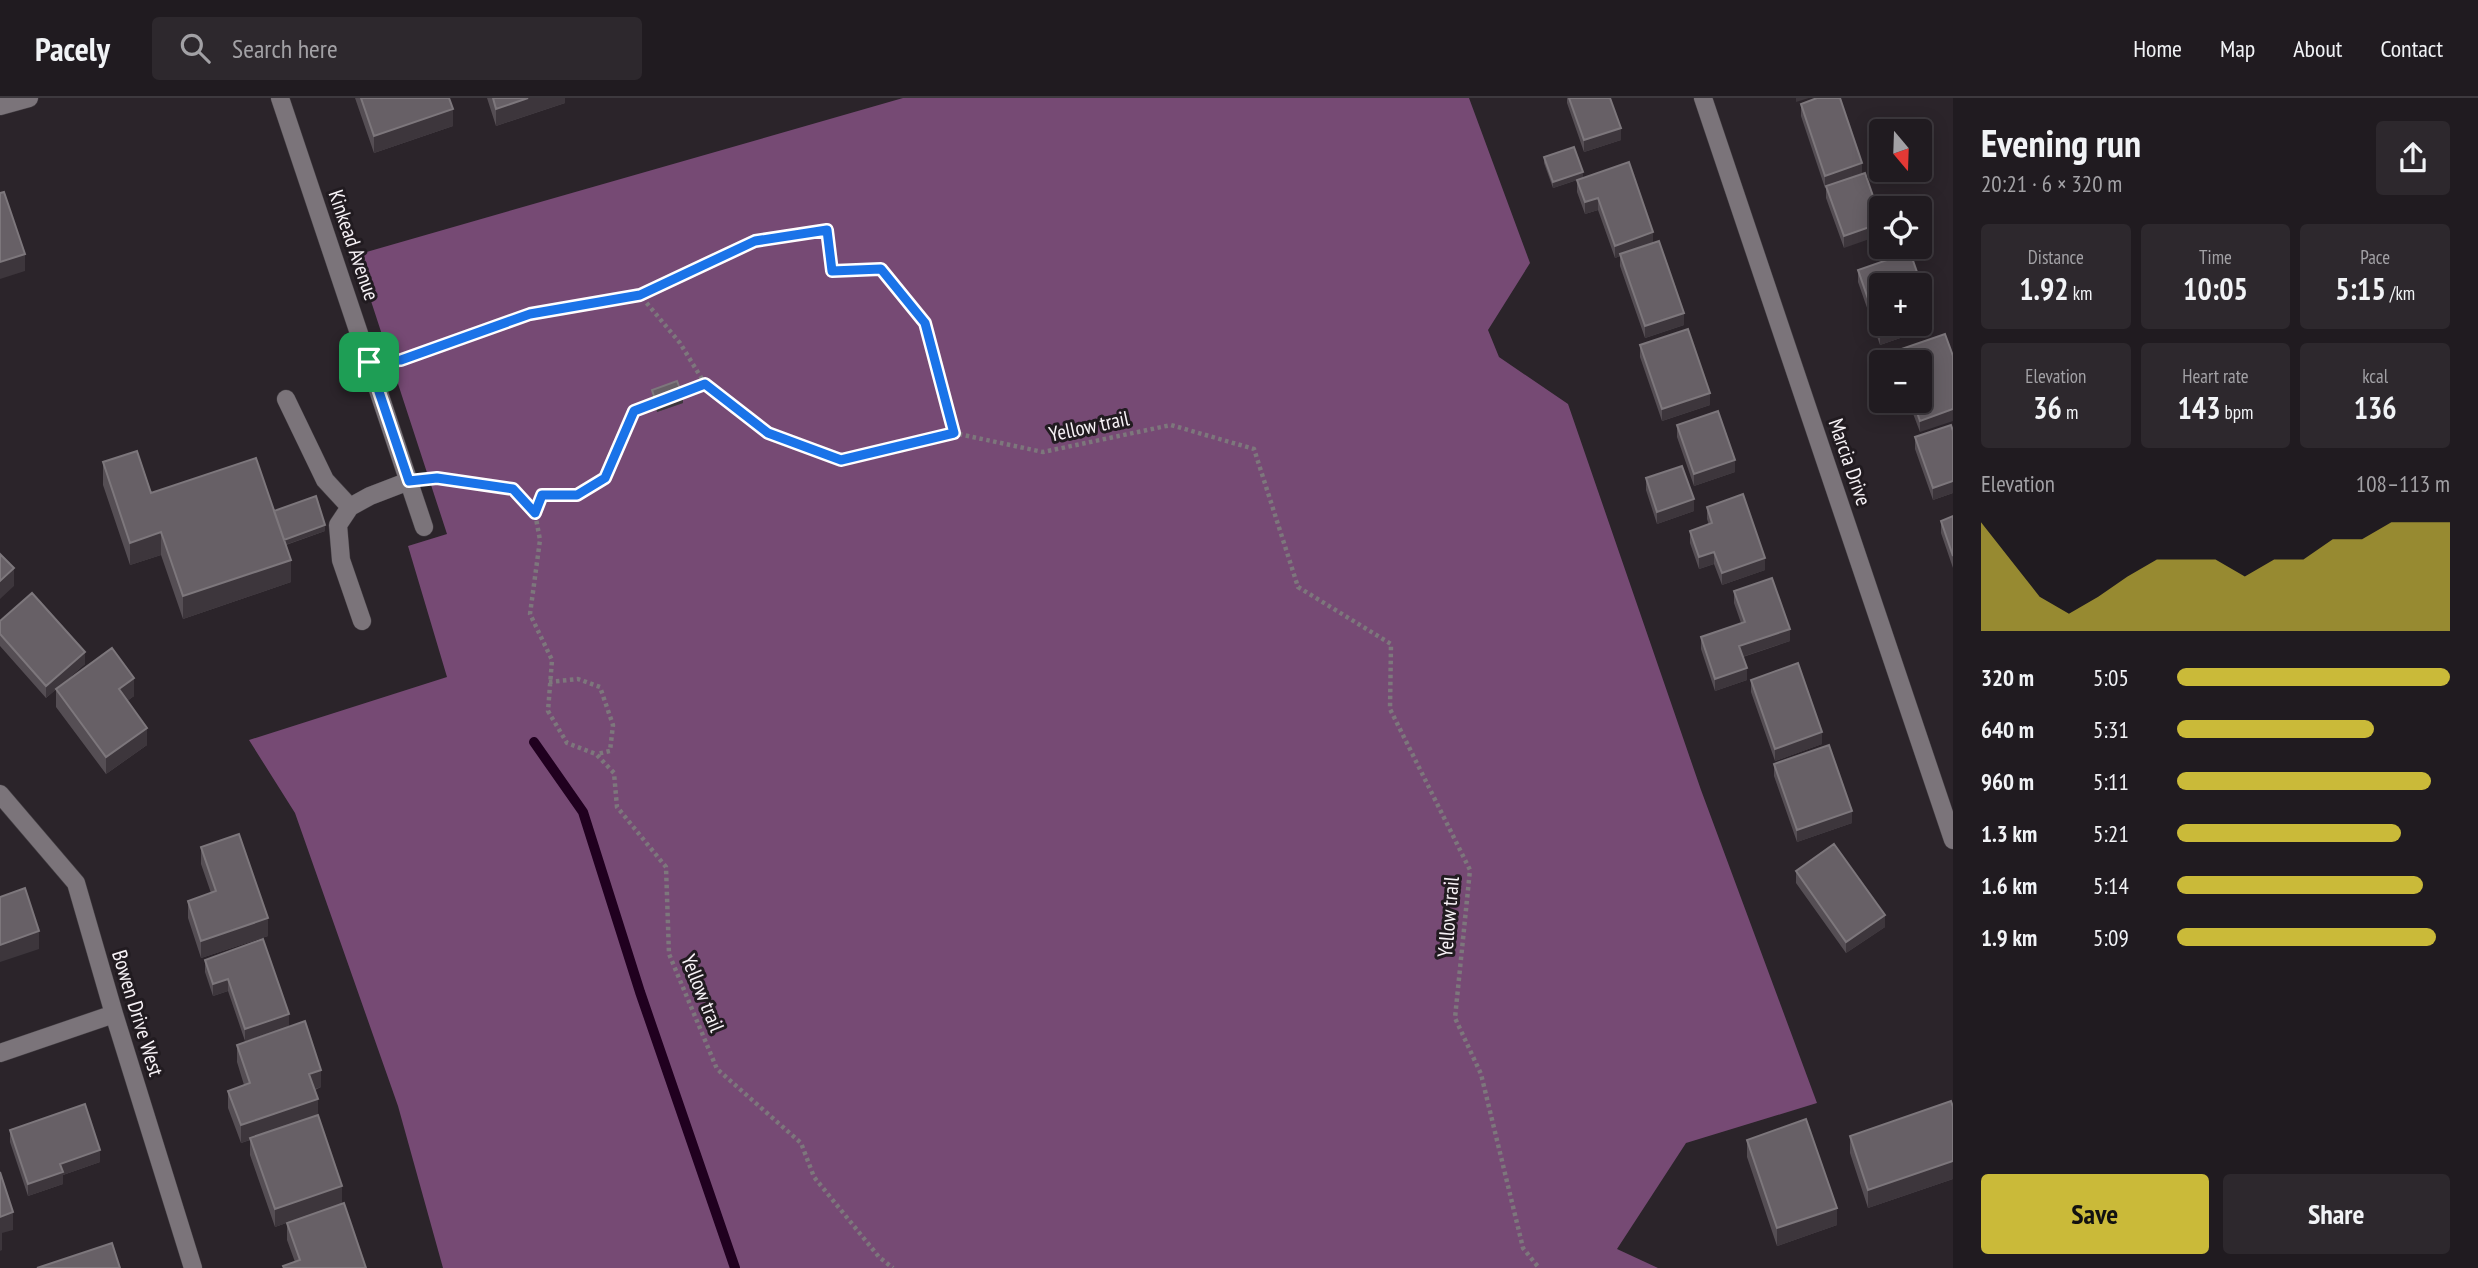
<!DOCTYPE html>
<html lang="en">
<head>
<meta charset="utf-8">
<style>
	body { margin:0; font-family:"PT Sans Narrow",sans-serif; background:#2d282d; color:#f1f3f6; height:100vh; display:flex; flex-direction:column; font-size:26px; white-space:nowrap }
	* { box-sizing:border-box; margin:0 }
	p { font-size:23px; color:#a2a1a5 }
	.icon { flex:none; width:38px; height:38px; fill:none; stroke:currentColor; stroke-width:2; stroke-linecap:round; stroke-linejoin:round }
	.map { position:relative; flex:1; overflow:hidden }
	.panel { display:flex; flex-direction:column; background:#201b20; width:525px }
	.panel>* { flex:none }
	.needle { width:46px; rotate:161deg }
	.tools { position:absolute; left:1869px; top:21px; display:grid; gap:14px }
	.tools a { display:grid; place-items:center; width:63px; height:63px; border-radius:7px; background:#201b20; box-shadow:0 4px 18px #0003,0 0 0 2px #3d393e; font-size:35px }
	.pin { position:absolute; display:grid; place-items:center; width:60px; height:60px; color:#fff; margin:-30px; border-radius:14px; box-shadow:0 4px 10px #0006 }
	.round { display:grid; place-items:center; flex:none; width:74px; height:74px; border-radius:7px; background:#2d282d }
	.head { display:flex; align-items:center; justify-content:space-between; height:119px; padding:0 28px }
	h1 { font-size:38px; font-weight:700; line-height:52px }
	.figures { display:grid; grid-template-columns:repeat(3,1fr); gap:10px; height:119px; padding:7px 28px }
	.figures div { display:grid; align-content:center; border-radius:7px; background:#2d282d; text-align:center }
	.figures b { font-size:30px; font-weight:700 }
	.figures small { font-size:19px; font-weight:400 }
	.figures p { font-size:19px }
	.chart { height:196px; padding:14px 28px }
	.chart p { display:flex; justify-content:space-between }
	.chart svg { width:100%; height:126px; margin-top:7px; fill:#caba39; opacity:.7 }
	.button { display:flex; gap:14px; margin-top:auto; padding:14px 28px }
	.button a { flex:1; height:80px; border-radius:7px; background:#caba39; color:#111; font-size:28px; font-weight:700; line-height:80px; text-align:center }
	.button a+a { background:#2d282d; color:#f1f3f6 }
	ul { padding:0 28px; list-style:none; font-size:23px }
	li { display:grid; grid-template-columns:112px 84px 1fr; align-items:center; height:52px }
	li i { height:18px; border-radius:9px; background:#caba39 }
	header { display:flex; align-items:center; gap:42px; box-sizing:border-box; height:98px; padding:0 35px; background:#201b20; border-bottom:2px solid #3d393e }
	header strong { font-size:33px }
	nav { display:flex; gap:38px; margin-inline-start:auto; font-size:24px }
	.search { width:490px; height:63px; background:#2d282d; display:flex; align-items:center; gap:18px; box-sizing:border-box; padding:0 24px; border-radius:7px; color:#a2a1a5; font-size:26px }
	main { display:flex; flex:1; min-height:0 }
	.map>svg:first-child { display:block }
	.forest { fill:#764a74 }
	.lines { fill:none; stroke-linecap:round; stroke-linejoin:round }
	.stream { stroke:#20001f; stroke-width:10 }
	.lane-casing { stroke:#454045; stroke-width:19 }
	.street-casing { stroke:#454045; stroke-width:19 }
	.secondary-casing { stroke:#454045; stroke-width:19 }
	.path { stroke:#7d777c; stroke-width:4.5; stroke-dasharray:3.5 3.5; stroke-linecap:butt }
	.lane { stroke:#7b747a; stroke-width:18 }
	.street { stroke:#7b747a; stroke-width:18 }
	.secondary { stroke:#7b747a; stroke-width:18 }
	.wall { fill:#554e54 }
	.shaded-wall { fill:#3d363c }
	.building { fill:#676066; stroke:#7d777c; stroke-width:2 }
	.route-casing { stroke:#fff; stroke-width:14 }
	.route { stroke:#1a73e8; stroke-width:9 }
	.labels { text-anchor:middle; dominant-baseline:central; stroke-width:6; stroke-linejoin:round; paint-order:stroke }
	.street-label { font-size:21px; fill:#f7f2f6; stroke:#211b20 }
</style>
</head>
<body>
<header>
<strong>Pacely</strong>
<div class="search"><svg class="icon" aria-label="search" viewBox="0 0 24 24"><circle cx="10" cy="10" r="6"/><path d="M15 15l6 6"/></svg>Search here</div>
<nav><a>Home</a><a>Map</a><a>About</a><a>Contact</a></nav>
</header>
<main>
<div class="map">
<svg width="1953" height="1170" viewBox="0 0 1953 1170">
	<rect width="100%" height="100%" fill="#2b242a"/>
	<path class="forest" d="M903 0H1469L1530 165 1488 232 1499 259 1568 306 1701 692 1817 1005 1686 1045 1617 1151 1658 1170H443L398 1008 295 715 249 642 447 579 408 448 447 436 356 157Z"/>
	<g class="lines">
		<path class="stream" d="M534 644 583 714 640 894 735 1170"/>
		<defs>
			<path id="lane" d="M286 301 325 382 350 409
				M362 523 341 462 338 427 350 409 370 398 409 383"/>
			<path id="street" d="M280 0 424 429
				M1703 0 1953 742
				M0 696 76 785 114 916 193 1170
				M0 955 114 916"/>
			<path id="secondary" d="M0 8 29 0"/>
		</defs>
		<use href="#lane" class="lane-casing"/>
		<use href="#street" class="street-casing"/>
		<use href="#secondary" class="secondary-casing"/>
		<path class="path" d="M640 197 755 143 827 132 832 173 881 171 925 225 954 335
			M394 263 401 262 530 216 640 197 680 245 705 286
			M678 297 705 286 768 335 840 362 954 335 1043 354 1171 327 1254 351 1298 489 1391 546 1390 611 1470 772 1455 920 1481 976 1523 1150 1539 1170
			M660 303 634 313 605 380 577 397H542L535 415 540 442 530 516 552 562 548 613 567 645 596 656 614 675 617 709 666 769 669 856 717 971 801 1045 814 1079 879 1159 893 1170
			M432 380 513 391 535 415
			M549 584 578 581 600 589 613 627 610 653 597 656"/>
		<use href="#lane" class="lane"/>
		<use href="#street" class="street"/>
		<use href="#secondary" class="secondary"/>
	</g>
	<path class="wall" d="M355 0H449L453 28 374 55Z
		M487 0H565V5L496 28Z
		M1567 0H1610L1621 42 1584 54 1567 5Z
		M1801 6 1862 65 1844 150 1826 100V90H1825L1801 18Z
		M1544 59 1583 80 1553 90 1544 65Z
		M1577 82 1653 144 1684 227 1645 240 1620 168V158L1615 160 1598 112 1585 116 1577 94Z
		M1858 172 1932 229 1880 247 1858 184Z
		M1945 236 1920 334 1909 305 1895 310 1893 303H1920V264H1881V258Z
		M1640 247 1710 307 1662 323 1640 259Z
		M652 292 683 305 657 314 652 298Z
		M1677 327 1735 374 1694 388 1677 339Z
		M1953 333V395L1933 402 1915 351V339Z
		M103 364 151 395 274 413 325 433 286 447 291 484 183 521 161 457 130 467 103 387Z
		M1646 380 1694 413 1657 426 1646 392Z
		M1707 409 1765 472 1722 487 1714 466 1699 471 1690 445V433L1709 427 1707 421Z
		M1953 418V470L1941 435V423Z
		M1734 493 1790 543 1743 559 1747 582 1715 593 1701 551V539L1741 525 1734 505Z
		M0 523 85 566 46 600 0 548Z
		M1751 582 1822 646 1775 663 1751 594Z
		M56 591 134 598 127 603 147 647 106 676 56 609Z
		M1774 666 1852 725 1797 744 1774 678Z
		M201 749 268 838 201 860 188 820V803L211 795 201 766Z
		M1796 773 1885 829 1846 855 1796 785Z
		M205 862 289 928 245 943 228 893 213 898 205 874Z
		M237 947 321 989 315 992 318 1018 342 1105 275 1129 250 1057V1042L241 1045 228 1010V993L244 987 237 964Z
		M1953 1009V1081L1868 1110 1850 1055V1038Z
		M10 1032 100 1064 63 1077V1086L28 1098 10 1044Z
		M1747 1042 1837 1127 1777 1148 1747 1059Z
		M287 1125 366 1170H283V1168L295 1164 287 1142Z"/>
	<path class="shaded-wall" d="M528 0H565V5L496 28V11Z
		M1796 0H1809L1796 4Z
		M453 11V28L374 55V38Z
		M1621 30V42L1584 54V42Z
		M1862 65V77L1825 90V78Z
		M1583 74V80L1553 90V84Z
		M1598 100V112L1585 116V104Z
		M1881 125V137L1844 150V138Z
		M1653 134V146L1615 160V148Z
		M25 156V173L0 181V164Z
		M1684 215V227L1645 240V228Z
		M1932 217V229L1880 247V235L1907 226H1920V221Z
		M1710 295V307L1662 323V311Z
		M683 299V305L657 314V308Z
		M1895 303H1909V305L1895 310Z
		M1953 311V323L1920 334V323Z
		M1735 362V374L1694 388V376Z
		M1953 383V395L1933 402V390Z
		M1694 401V413L1657 426V414Z
		M325 427V433L279 449V443Z
		M161 434V457L130 467V445Z
		M1714 454V466L1699 471V459Z
		M1765 460V472L1722 487V475Z
		M291 462V484L183 521V498Z
		M14 470V488L0 501V483Z
		M1790 531V543L1739 560V548Z
		M85 554V566L46 600V588Z
		M1747 570V582L1715 593V581Z
		M134 580V598L119 609V591Z
		M147 630V647L106 676V659Z
		M1822 634V646L1775 663V651Z
		M1852 713V725L1797 744V732Z
		M1885 817V829L1846 855V844Z
		M268 820V838L201 860V843Z
		M39 833V851L0 864V847Z
		M228 881V893L213 898V886Z
		M289 916V928L245 943V931Z
		M321 972V989L309 993V976Z
		M318 1001V1018L241 1045V1027Z
		M100 1052V1064L63 1077V1086L28 1098V1086L60 1066Z
		M1953 1063V1081L1868 1110V1092Z
		M342 1088V1105L275 1129V1111Z
		M1837 1110V1127L1777 1148V1130Z
		M13 1114V1132L2 1135V1152L0 1153V1119Z"/>
	<path class="building" d="M361 0H449L453 11 374 38Z
		M493 0H528L496 11Z
		M1569 0H1610L1621 30 1584 42Z
		M1817 0H1840L1862 65 1825 78 1801 6Z
		M1574 49 1583 74 1553 84 1544 59Z
		M1629 64 1653 134 1615 148 1598 100 1585 104 1577 82Z
		M1865 75 1881 121V125L1844 138 1826 88Z
		M4 94 25 156 0 164V95Z
		M1659 143 1684 215 1645 228 1620 156Z
		M1910 154 1932 217 1920 221V187H1881V226H1907L1880 235 1858 172Z
		M1688 231 1710 295 1662 311 1640 247Z
		M1945 236 1953 258V311L1920 323 1913 303H1920V264H1884L1881 258Z
		M677 283 683 299 657 308 652 292Z
		M1718 313 1735 362 1694 376 1677 327Z
		M1951 327 1953 333V383L1933 390 1915 339Z
		M137 353 151 395 256 360 291 462 183 498 161 434 130 445 103 364Z
		M1682 368 1694 401 1657 414 1646 380Z
		M1743 396 1765 460 1722 475 1714 454 1699 459 1690 433 1712 425 1707 409Z
		M316 398 325 427 284 442 274 413Z
		M1953 418V458L1941 423Z
		M0 456 14 470 0 483Z
		M1772 480 1790 531 1739 548 1747 570 1715 581 1701 539 1745 524 1734 493Z
		M32 495 85 554 46 588 0 536V523Z
		M112 550 134 580 119 591 147 630 106 659 56 591Z
		M1798 565 1822 634 1775 651 1751 582Z
		M1829 647 1852 713 1797 732 1774 666Z
		M239 736 268 820 201 843 188 803 216 793 201 749Z
		M1834 746 1885 817 1846 844 1796 773Z
		M25 790 39 833 0 847V799Z
		M263 841 289 916 245 931 228 881 213 886 205 862Z
		M305 923 321 972 309 976 318 1001 241 1027 228 993 250 985 237 947Z
		M1951 1003 1953 1009V1063L1868 1092 1850 1038Z
		M85 1006 100 1052 60 1066 63 1074 28 1086 10 1032Z
		M318 1017 342 1088 275 1111 250 1040Z
		M1806 1021 1837 1110 1777 1130 1747 1042Z
		M0 1074 13 1114 0 1119Z
		M344 1105 366 1170H284L283 1168 300 1162 287 1125Z
		M112 1145 120 1170H37Z"/>
	<g class="lines">
		<defs>
			<path id="route" d="M827 132 832 173 881 171 925 225 954 335 841 362 768 335 705 286 634 313 605 380 577 397H542L535 415 513 391 437 380 409 383 369 264 401 262 530 216 640 197 755 143Z"/>
		</defs>
		<use href="#route" class="route-casing"/>
		<use href="#route" class="route"/>
	</g>
	<g class="labels">
		<g class="street-label">
			<text transform="translate(354 147) rotate(71)">Kinkead Avenue</text>
			<text transform="translate(1089 328) rotate(-12)">Yellow trail</text>
			<text transform="translate(1850 364) rotate(71)">Marcia Drive</text>
			<text transform="translate(1448 819) rotate(-85)">Yellow trail</text>
			<text transform="translate(703 895) rotate(68)">Yellow trail</text>
			<text transform="translate(138 915) rotate(73)">Bowen Drive West</text>
		</g>
	</g>
</svg>
<div class="tools">
<a><svg class="needle" viewBox="-14 -14 28 28"><path d="M0-13l5 13h-10z" fill="#e53935"/><path d="M0 13l5-13h-10z" fill="#a2a1a5"/></svg></a>
<a><svg class="icon" aria-label="locate" viewBox="0 0 24 24"><circle cx="12" cy="12" r="6"/><path d="M12 2v4M12 18v4M2 12h4M18 12h4"/></svg></a>
<a>+</a>
<a>−</a>
</div>
<div class="pin" style="left:369px;top:264px;background:#1e9e55"><svg class="icon" aria-label="arrive" viewBox="0 0 24 24"><path d="M6 21V4h12l-3 4 3 4H6"/></svg></div>
</div>
<section class="panel">
<div class="head"><div><h1>Evening run</h1><p>20:21 · 6 × 320 m</p></div><a class="round"><svg class="icon" aria-label="share" viewBox="0 0 24 24"><path d="M12 15V3M7 8l5-5 5 5M5 13v7h14v-7"/></svg></a></div>
<div class="figures">
<div><p>Distance</p><b>1.92<small> km</small></b></div>
<div><p>Time</p><b>10:05</b></div>
<div><p>Pace</p><b>5:15<small> /km</small></b></div>
</div>
<div class="figures">
<div><p>Elevation</p><b>36<small> m</small></b></div>
<div><p>Heart rate</p><b>143<small> bpm</small></b></div>
<div><p>kcal</p><b>136</b></div>
</div>
<div class="chart"><p><span>Elevation</span>108–113 m</p>
<svg viewBox="0 0 160 44" preserveAspectRatio="none"><path d="M0 44V6L10 19L20 32L30 38L40 32L50 25L60 19L70 19L80 19L90 25L100 19L110 19L120 12L130 12L140 6L150 6L160 6V44z"/></svg>
</div>
<ul>
<li><b>320 m</b>5:05<i style="width:100%"></i></li>
<li><b>640 m</b>5:31<i style="width:72%"></i></li>
<li><b>960 m</b>5:11<i style="width:93%"></i></li>
<li><b>1.3 km</b>5:21<i style="width:82%"></i></li>
<li><b>1.6 km</b>5:14<i style="width:90%"></i></li>
<li><b>1.9 km</b>5:09<i style="width:95%"></i></li>
</ul>
<div class="button"><a>Save</a><a>Share</a></div>
</section>
</main>
</body>
</html>
